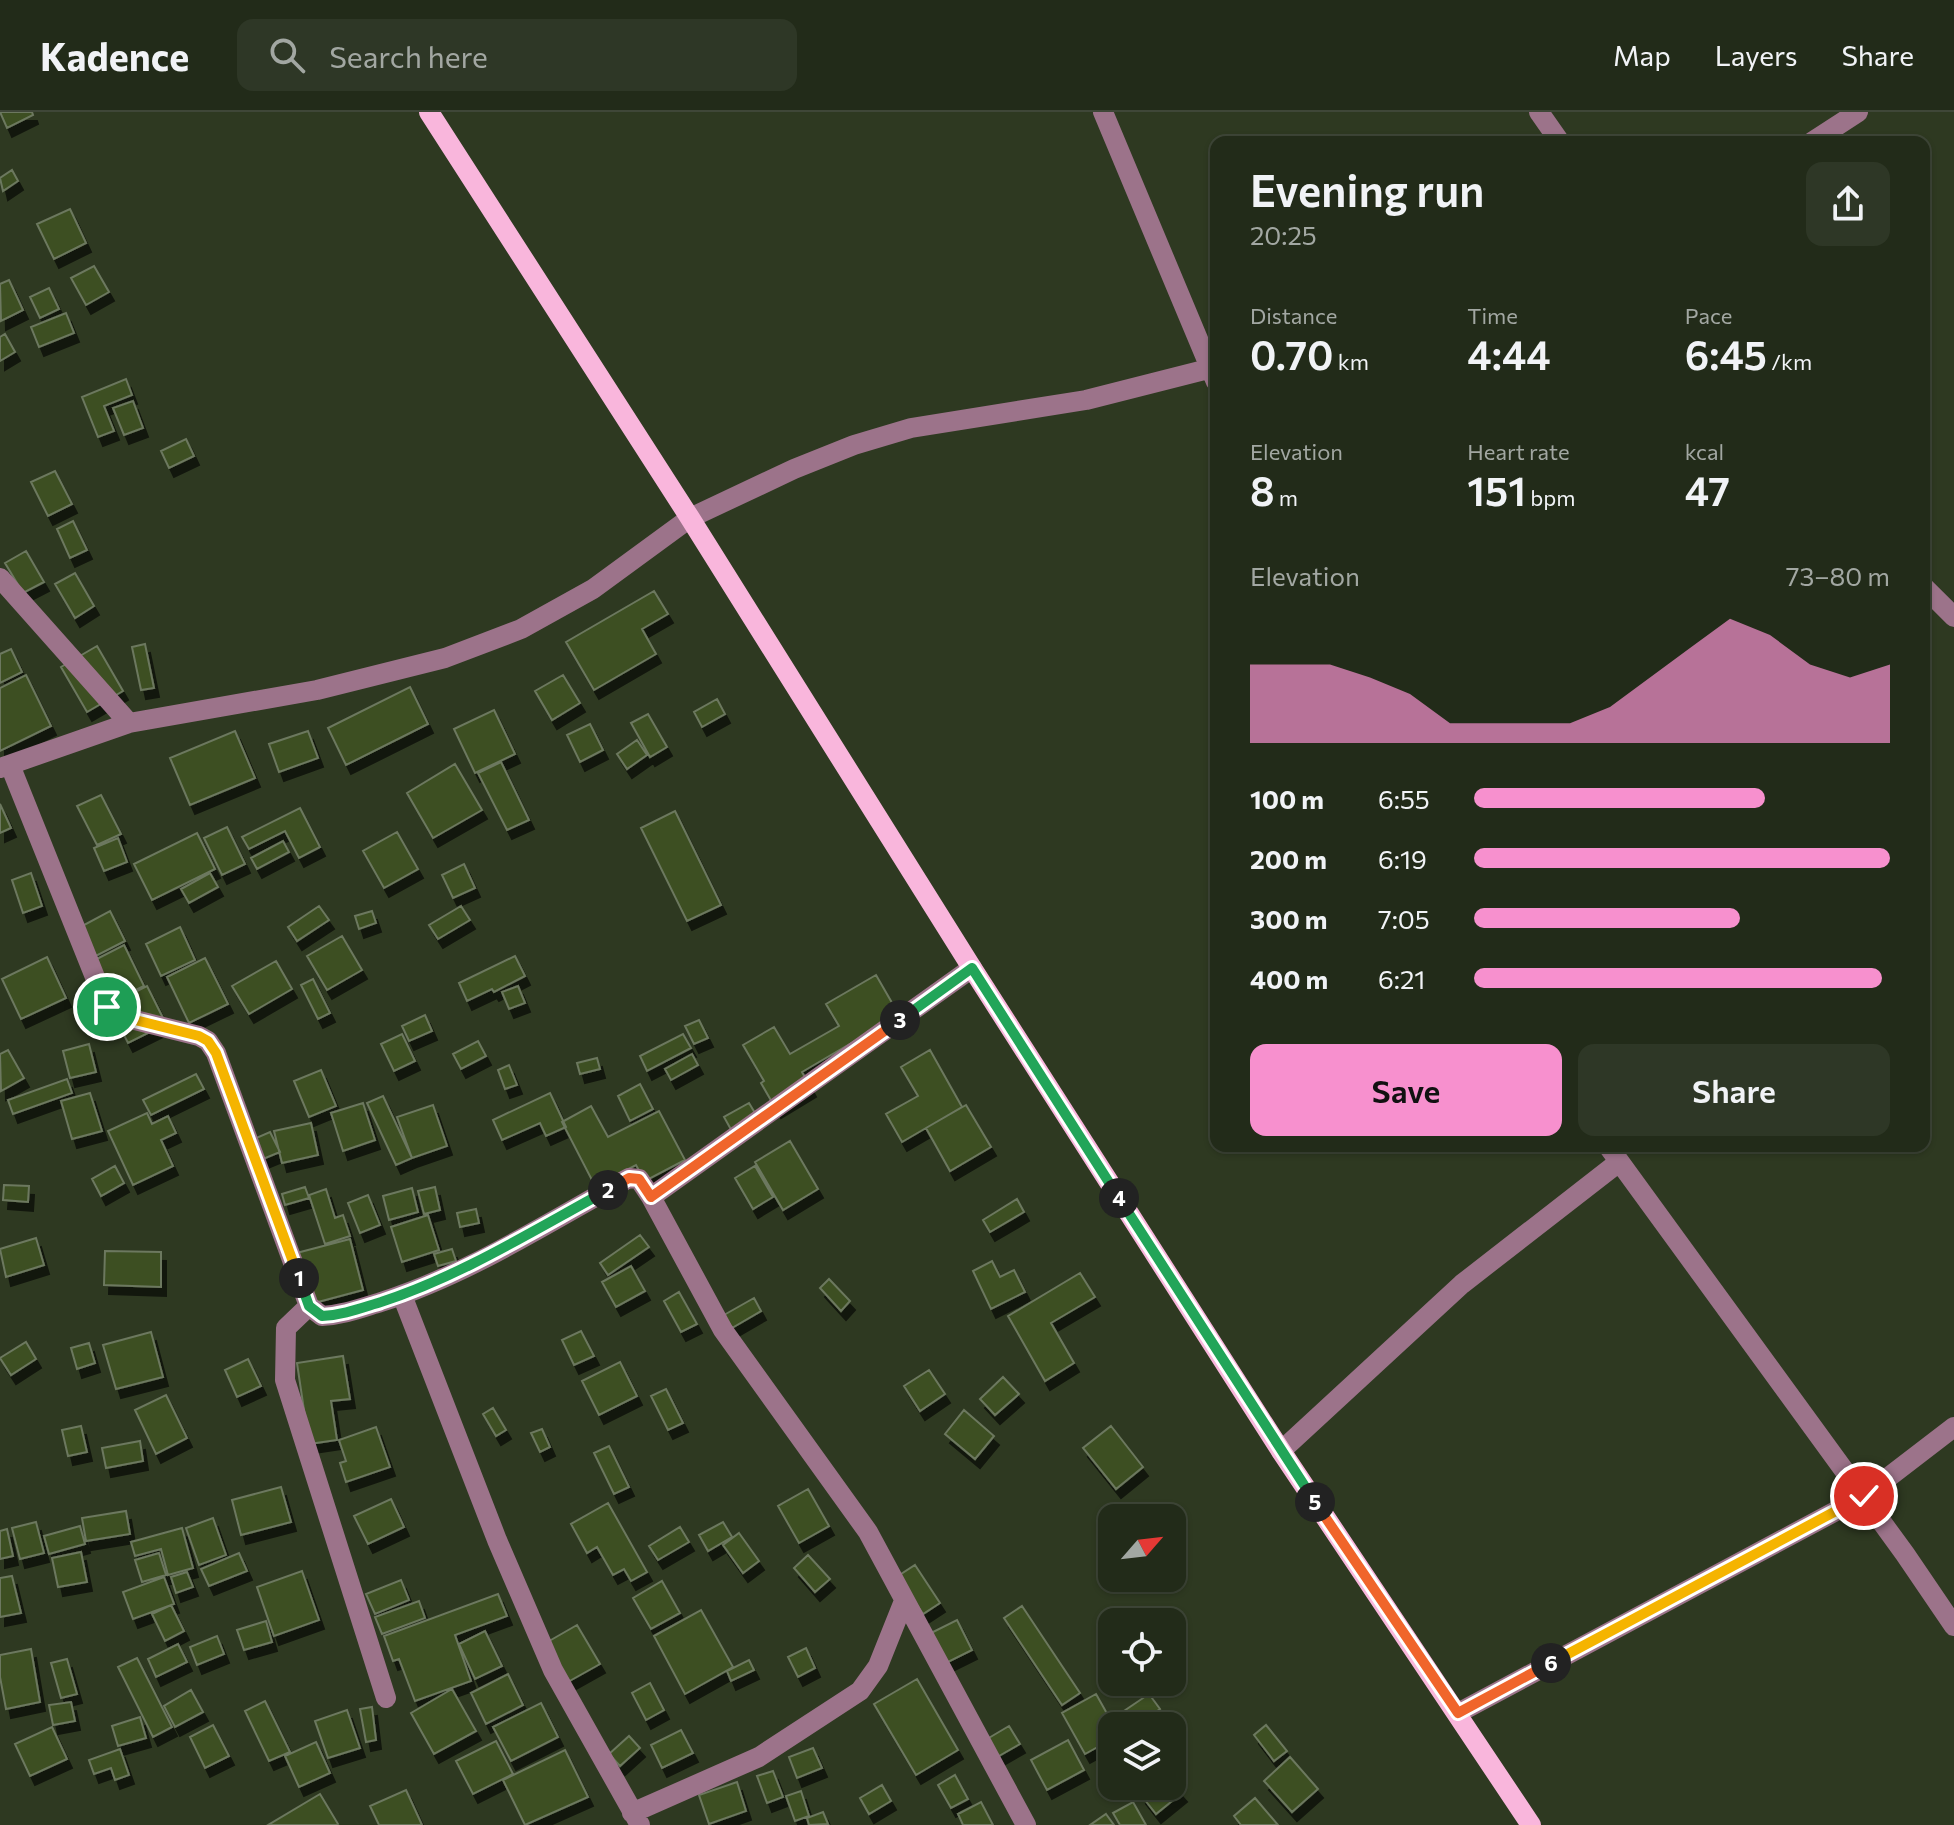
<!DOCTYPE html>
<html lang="en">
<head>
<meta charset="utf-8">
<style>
	body { margin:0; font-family:Commissioner,sans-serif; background:#2e3726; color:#f1f3f6; height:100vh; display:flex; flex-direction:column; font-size:30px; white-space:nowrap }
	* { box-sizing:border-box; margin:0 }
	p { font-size:26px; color:#a2a7a2 }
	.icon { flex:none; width:44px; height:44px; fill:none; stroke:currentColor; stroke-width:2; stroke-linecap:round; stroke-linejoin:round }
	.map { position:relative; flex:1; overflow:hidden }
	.details { position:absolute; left:1210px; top:24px; width:720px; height:1016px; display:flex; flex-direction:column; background:#222b19; border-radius:16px; box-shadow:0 2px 6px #0004,0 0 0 2px #3f4738 }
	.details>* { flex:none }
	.needle { width:52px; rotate:62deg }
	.fabs { position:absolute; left:1098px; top:1392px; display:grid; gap:16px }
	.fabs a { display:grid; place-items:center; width:88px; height:88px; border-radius:16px; background:#222b19; box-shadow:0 2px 6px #0004,0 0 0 2px #3f4738; font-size:40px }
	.pin { position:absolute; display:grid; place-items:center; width:68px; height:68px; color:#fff; margin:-34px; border:4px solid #fff; border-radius:50%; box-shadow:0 2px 8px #0007 }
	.km { position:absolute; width:40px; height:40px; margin:-20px; border-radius:50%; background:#222; color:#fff; font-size:22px; line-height:40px; text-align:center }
	.round { display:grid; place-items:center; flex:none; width:84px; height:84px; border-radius:16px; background:#2e3726 }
	.summary { display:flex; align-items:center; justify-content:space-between; height:136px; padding:0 40px }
	h1 { font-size:44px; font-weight:600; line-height:60px }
	.figures { display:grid; grid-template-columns:repeat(3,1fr); gap:12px; height:136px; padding:8px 40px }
	.figures div { display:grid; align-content:center }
	.figures b { font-size:40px; font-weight:600 }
	.figures small { font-size:22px; font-weight:400 }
	.figures p { font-size:22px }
	.chart { height:224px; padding:16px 40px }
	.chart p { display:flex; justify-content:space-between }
	.chart svg { width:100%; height:144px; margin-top:8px; fill:#f790ce; opacity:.7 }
	.action { display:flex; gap:16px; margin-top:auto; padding:16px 40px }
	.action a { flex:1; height:92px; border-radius:16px; background:#f790ce; color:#111; font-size:32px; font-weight:600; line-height:92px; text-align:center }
	.action a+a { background:#2e3726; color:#f1f3f6 }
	ul { padding:0 40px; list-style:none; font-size:26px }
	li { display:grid; grid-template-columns:128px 96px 1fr; align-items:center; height:60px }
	li i { height:20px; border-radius:10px; background:#f790ce }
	header { display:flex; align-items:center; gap:48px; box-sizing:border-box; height:112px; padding:0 40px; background:#222b19; border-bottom:2px solid #3f4738 }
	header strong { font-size:38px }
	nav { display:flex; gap:44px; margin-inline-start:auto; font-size:28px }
	.search { width:560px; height:72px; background:#2e3726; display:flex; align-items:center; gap:20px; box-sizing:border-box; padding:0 28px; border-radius:16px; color:#a2a7a2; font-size:30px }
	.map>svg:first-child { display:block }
	.building { fill:#3c4f22; stroke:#6c785e; stroke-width:2; filter:url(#shadow) }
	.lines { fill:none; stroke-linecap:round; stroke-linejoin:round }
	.minor { stroke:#9c738a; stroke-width:20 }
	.major { stroke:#f9b6dc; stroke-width:20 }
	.split-1-casing { stroke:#fff; stroke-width:16 }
	.split-2-casing { stroke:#fff; stroke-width:16 }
	.split-3-casing { stroke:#fff; stroke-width:16 }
	.split-4-casing { stroke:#fff; stroke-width:16 }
	.split-5-casing { stroke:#fff; stroke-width:16 }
	.split-6-casing { stroke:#fff; stroke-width:16 }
	.split-7-casing { stroke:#fff; stroke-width:16 }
	.split-1 { stroke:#f5b400; stroke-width:10 }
	.split-2 { stroke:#22a559; stroke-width:10 }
	.split-3 { stroke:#f0652b; stroke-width:10 }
	.split-4 { stroke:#22a559; stroke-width:10 }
	.split-5 { stroke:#22a559; stroke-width:10 }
	.split-6 { stroke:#f0652b; stroke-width:10 }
	.split-7 { stroke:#f5b400; stroke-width:10 }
</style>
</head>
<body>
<header>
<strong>Kadence</strong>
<div class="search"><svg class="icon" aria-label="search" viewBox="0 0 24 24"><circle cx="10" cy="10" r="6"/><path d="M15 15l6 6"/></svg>Search here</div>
<nav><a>Map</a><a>Layers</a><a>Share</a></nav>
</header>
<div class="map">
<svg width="1954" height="1713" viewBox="0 0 1954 1713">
	<defs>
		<filter id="shadow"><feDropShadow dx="5" dy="9" stdDeviation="0" flood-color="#0009"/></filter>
	</defs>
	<rect width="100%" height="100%" fill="#2e3921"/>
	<path class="building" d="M0 0H32L33 3 7 16Z
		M12 58 18 69 3 79 0 66Z
		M70 97 86 131 54 147 37 112Z
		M94 154 109 180 86 193 71 166Z
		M9 168 23 198 1 209 0 172Z
		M49 176 59 197 40 206 30 185Z
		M66 201 74 221 39 235 31 215Z
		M5 222 15 240 0 249V225Z
		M126 267 132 283 104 294 114 319 98 325 82 285Z
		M133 289 143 316 124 323 113 296Z
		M186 327 194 344 169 356 161 339Z
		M55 359 72 392 48 404 31 370Z
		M73 409 87 438 70 446 57 417Z
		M26 439 44 470 23 481 5 451Z
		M75 461 94 494 75 506 55 472Z
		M654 479 668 502 642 517 656 542 594 578 566 530Z
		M145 532 154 576 141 578 132 535Z
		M97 534 123 579 87 600 61 555Z
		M11 537 22 560 0 571V542Z
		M26 563 51 614 0 639V576Z
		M563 563 580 591 552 608 535 579Z
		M410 575 428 612 346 653 328 616Z
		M717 587 725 602 702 615 694 600Z
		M494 598 515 642 475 661 454 617Z
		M648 602 667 635 650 645 631 611Z
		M590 612 603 638 580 650 567 623Z
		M235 619 255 666 190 693 170 646Z
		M308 619 318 646 279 660 269 632Z
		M637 628 647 643 627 657 617 642Z
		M501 650 529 708 507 718 478 661Z
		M455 652 482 698 433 726 407 681Z
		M101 683 121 722 97 733 77 694Z
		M0 692 11 716 0 721Z
		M300 696 320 735 299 746 285 719 249 737 242 725Z
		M675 699 721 793 687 809 641 716Z
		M227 715 245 752 222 763 204 726Z
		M397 720 418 757 384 776 363 739Z
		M197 721 215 757 152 788 134 752Z
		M118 726 127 750 104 759 94 736Z
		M283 729 289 740 257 757 251 746Z
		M464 752 475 776 453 786 442 763Z
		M31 761 42 794 23 801 12 768Z
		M210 761 218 775 189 791 181 777Z
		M319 794 329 808 297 829 288 815Z
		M461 794 470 808 438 827 429 813Z
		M110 799 125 829 86 849 71 820Z
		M372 799 376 811 359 817 355 804Z
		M180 815 195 848 161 864 146 832Z
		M342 824 362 858 327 878 307 844Z
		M124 833 144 874 105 893 85 853Z
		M515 844 525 864 494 880 492 877 467 889 459 871Z
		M47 845 66 886 21 907 2 867Z
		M205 846 228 892 189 911 167 865Z
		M276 849 292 877 249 902 232 874Z
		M876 863 899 903 802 960 811 976 776 997 761 971 764 969 743 933 774 915 790 942 839 914 826 892Z
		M313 867 330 901 318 907 301 873Z
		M147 874 166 912 128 931 109 893Z
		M518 874 525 891 509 897 502 880Z
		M425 903 432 919 409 929 402 914Z
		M699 908 708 926 694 932 685 914Z
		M402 922 415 949 394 959 381 932Z
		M683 922 691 936 647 959 640 944Z
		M478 929 486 944 461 957 453 942Z
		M89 932 96 960 70 966 63 939Z
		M8 938 24 966 1 979 0 942Z
		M930 938 962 995 902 1030 886 1002 918 984 901 955Z
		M692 942 698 953 671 968 665 957Z
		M597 946 600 957 580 962 577 951Z
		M509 953 517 973 505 977 498 958Z
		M321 958 336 994 309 1005 294 969Z
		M196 962 204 977 151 1003 143 988Z
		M67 967 72 981 13 1002 8 988Z
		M640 972 653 997 630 1009 618 984Z
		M90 981 102 1019 72 1027 61 989Z
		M550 981 566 1015 546 1024 540 1011 502 1028 493 1008Z
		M383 984 412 1046 396 1053 367 991Z
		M363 991 375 1028 343 1039 331 1001Z
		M749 991 758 1006 733 1021 724 1005Z
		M433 993 447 1034 412 1046 397 1005Z
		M966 993 991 1035 950 1059 926 1016Z
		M591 994 608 1025 659 999 685 1048 645 1069 636 1053 595 1074 562 1010Z
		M147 1001 152 1012 168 1004 176 1021 161 1028 173 1054 133 1073 108 1019Z
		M311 1011 318 1043 282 1051 274 1019Z
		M270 1020 280 1040 263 1047 254 1027Z
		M790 1029 818 1077 783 1098 755 1050Z
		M115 1054 124 1071 101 1084 92 1067Z
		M755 1054 773 1085 753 1097 735 1066Z
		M4 1073 29 1074 28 1090 3 1088Z
		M305 1075 309 1086 285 1093 282 1082Z
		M435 1075 440 1098 424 1102 418 1079Z
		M412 1076 418 1100 389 1108 383 1084Z
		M326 1077 335 1106 343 1103 350 1124 325 1132 309 1083Z
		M368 1083 380 1113 360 1121 348 1091Z
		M1017 1087 1024 1100 990 1120 983 1108Z
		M476 1097 479 1111 460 1115 457 1101Z
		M428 1103 439 1138 402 1150 391 1115Z
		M640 1123 649 1135 608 1163 600 1151Z
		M36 1126 44 1153 6 1165 0 1137Z
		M350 1127 363 1178 303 1194 289 1143Z
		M452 1137 456 1149 438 1154 434 1142Z
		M105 1139 161 1140V1175L104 1173Z
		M992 1149 1000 1165 1014 1158 1025 1180 991 1197 973 1159Z
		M631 1154 645 1179 616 1195 602 1170Z
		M1080 1161 1095 1185 1051 1211 1074 1251 1045 1269 1008 1204Z
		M829 1167 850 1189 841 1199 820 1176Z
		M679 1180 697 1212 681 1220 664 1189Z
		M754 1186 761 1199 732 1216 724 1203Z
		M581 1219 594 1244 574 1253 562 1228Z
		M151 1220 163 1265 116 1277 103 1233Z
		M26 1230 36 1247 11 1263 0 1246Z
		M89 1231 95 1251 77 1257 71 1236Z
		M343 1244 350 1287 331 1289 337 1328 309 1332 297 1251Z
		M248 1247 261 1274 237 1285 225 1258Z
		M620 1250 637 1284 599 1303 582 1269Z
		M929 1258 945 1282 920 1299 904 1274Z
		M1003 1265 1019 1282 995 1303 980 1287Z
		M666 1277 683 1311 668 1318 651 1284Z
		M166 1283 187 1326 156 1342 135 1298Z
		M493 1296 506 1318 496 1324 483 1302Z
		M964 1298 994 1324 975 1347 945 1322Z
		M81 1314 87 1340 68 1344 62 1318Z
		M1111 1314 1143 1355 1116 1377 1083 1336Z
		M376 1315 390 1355 346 1370 340 1351 346 1349 339 1328Z
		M542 1317 550 1335 540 1340 531 1321Z
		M140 1329 143 1349 106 1356 102 1336Z
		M609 1334 629 1375 614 1382 594 1341Z
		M281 1375 291 1410 241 1423 232 1388Z
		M808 1377 829 1414 799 1431 778 1394Z
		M391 1387 404 1415 368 1432 354 1404Z
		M608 1391 647 1460 631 1469 624 1457 613 1463 597 1435 587 1441 571 1412Z
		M126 1399 130 1422 86 1429 82 1406Z
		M213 1406 226 1443 199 1453 186 1416Z
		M36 1410 44 1441 20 1447 12 1416Z
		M723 1410 732 1425 708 1439 699 1423Z
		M80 1414 85 1432 49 1442 44 1424Z
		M680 1415 689 1430 658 1448 649 1434Z
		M182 1416 193 1456 168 1463 161 1437 135 1444 131 1430Z
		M7 1417 13 1444 0 1447V1419Z
		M739 1421 759 1449 743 1461 723 1433Z
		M81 1440 87 1470 58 1475 52 1446Z
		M159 1441 166 1463 142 1470 135 1448Z
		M239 1441 247 1459 209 1474 201 1457Z
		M808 1443 830 1467 815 1480 794 1456Z
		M915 1453 940 1491 923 1502 898 1464Z
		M302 1459 319 1508 274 1524 257 1475Z
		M187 1460 193 1475 176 1481 171 1465Z
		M12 1464 21 1501 0 1505V1466Z
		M164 1465 174 1492 133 1507 123 1480Z
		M401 1468 409 1488 375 1502 366 1482Z
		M662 1469 680 1501 651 1517 633 1486Z
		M498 1482 507 1504 455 1523 471 1569 415 1589 399 1547 393 1549 384 1524Z
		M419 1489 425 1506 382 1522 375 1505Z
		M171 1493 184 1519 165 1529 152 1502Z
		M1022 1494 1080 1581 1062 1593 1004 1506Z
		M701 1498 733 1555 685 1582 654 1524Z
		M957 1508 972 1538 946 1551 931 1521Z
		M266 1509 272 1530 244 1538 237 1518Z
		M577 1513 600 1552 566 1571 544 1532Z
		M485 1519 502 1554 475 1567 459 1532Z
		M217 1524 224 1542 197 1553 190 1535Z
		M178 1532 187 1550 156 1565 148 1547Z
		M806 1536 815 1556 798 1565 788 1545Z
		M31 1537 40 1590 6 1597 0 1565V1543Z
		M137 1546 172 1615 153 1625 118 1555Z
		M67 1547 77 1582 61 1586 51 1551Z
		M749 1548 754 1558 731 1569 727 1559Z
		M508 1562 523 1593 486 1612 471 1581Z
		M917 1567 958 1638 916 1663 874 1592Z
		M650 1571 664 1598 646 1608 632 1581Z
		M452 1577 476 1619 434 1642 411 1601Z
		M191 1578 203 1600 175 1615 164 1594Z
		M1096 1582 1114 1614H1112V1627L1085 1642 1062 1601Z
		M1149 1582 1160 1597 1136 1614H1130L1121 1601Z
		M265 1589 290 1640 269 1649 245 1599Z
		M71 1590 75 1609 53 1613 49 1593Z
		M541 1591 558 1625 511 1649 493 1615Z
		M372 1595 376 1628 366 1630 360 1597Z
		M347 1598 360 1636 328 1646 315 1609Z
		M140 1605 146 1626 118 1634 112 1614Z
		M213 1613 229 1644 205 1656 190 1625Z
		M1266 1613 1287 1639 1274 1649 1254 1623Z
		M1009 1614 1020 1632 992 1648 982 1630Z
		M52 1615 67 1647 30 1664 15 1632Z
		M681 1618 693 1641 662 1656 651 1633Z
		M629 1624 640 1636 620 1654 609 1642Z
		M1068 1628 1084 1658 1047 1678 1031 1648Z
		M496 1629 513 1662 473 1682 456 1649Z
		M316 1630 330 1661 299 1675 285 1644Z
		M813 1636 822 1656 797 1666 789 1645Z
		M120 1637 129 1663 115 1668 111 1656 94 1662 89 1648Z
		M565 1638 588 1685 525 1713 503 1668Z
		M1290 1645 1318 1677 1292 1700 1264 1669Z
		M773 1659 783 1685 767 1691 757 1664Z
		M955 1663 968 1687 951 1696 938 1673Z
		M737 1670 746 1699 709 1712 699 1683Z
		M1172 1670 1182 1681 1156 1702 1141 1683 1152 1674H1172Z
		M882 1673 891 1689 869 1702 860 1686Z
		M406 1678 422 1713H379L370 1694Z
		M801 1679 809 1704 795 1709 786 1684Z
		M320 1682 338 1712 336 1713H268Z
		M1255 1686 1278 1713H1241L1234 1704Z
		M981 1690 993 1713H963L958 1702Z
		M1133 1690 1146 1713H1120L1113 1701Z
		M823 1700 828 1712 809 1713 807 1706Z
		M1106 1702 1114 1713H1090Z"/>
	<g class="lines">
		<path class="minor" d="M1103 0 1216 270
			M1539 0 1560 30
			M1812 30 1858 0
			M0 466 129 611
			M1924 475 1954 505
			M10 653 107 895 119 904 199 924 208 929 216 941 309 1194 322 1204C343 1203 361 1196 381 1190 469 1162 549 1110 629 1066L639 1067 651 1085
			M0 656 129 611 317 578 445 546 521 517 593 477 690 406 794 357 854 333 911 316 1086 288 1216 255
			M972 856 651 1085 723 1218 868 1420 1026 1713
			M1608 1034 1905 1442 1954 1514
			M402 1183 497 1428 553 1558 640 1713
			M309 1194 286 1216 285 1268 386 1586
			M1281 1339 1462 1172 1619 1050
			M1458 1601 1864 1384 1954 1315
			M632 1701 759 1645 860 1579 878 1554 904 1489"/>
		<path class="major" d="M429 0 690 406 972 856 1281 1339 1531 1713"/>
	</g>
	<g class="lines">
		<defs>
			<path id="split-1" d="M107 895 119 904 199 924 208 929 216 941 299 1166"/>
			<path id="split-2" d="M299 1166 309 1194 322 1204C343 1203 361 1196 381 1190 461 1164 534 1118 608 1078"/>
			<path id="split-3" d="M608 1078 629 1066 639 1067 651 1085 900 908"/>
			<path id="split-4" d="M900 908 972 856 1119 1086"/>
			<path id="split-5" d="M1119 1086 1315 1390"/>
			<path id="split-6" d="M1315 1390 1458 1601 1551 1551"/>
			<path id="split-7" d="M1551 1551 1864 1384"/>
		</defs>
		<use href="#split-1" class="split-1-casing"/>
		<use href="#split-2" class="split-2-casing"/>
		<use href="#split-3" class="split-3-casing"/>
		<use href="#split-4" class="split-4-casing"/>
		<use href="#split-5" class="split-5-casing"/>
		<use href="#split-6" class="split-6-casing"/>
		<use href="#split-7" class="split-7-casing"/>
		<use href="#split-1" class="split-1"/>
		<use href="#split-2" class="split-2"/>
		<use href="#split-3" class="split-3"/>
		<use href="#split-4" class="split-4"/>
		<use href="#split-5" class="split-5"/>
		<use href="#split-6" class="split-6"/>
		<use href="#split-7" class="split-7"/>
	</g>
</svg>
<div class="fabs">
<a><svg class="needle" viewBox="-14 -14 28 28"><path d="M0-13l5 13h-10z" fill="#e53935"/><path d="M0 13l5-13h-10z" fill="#a2a7a2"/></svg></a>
<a><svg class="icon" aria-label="locate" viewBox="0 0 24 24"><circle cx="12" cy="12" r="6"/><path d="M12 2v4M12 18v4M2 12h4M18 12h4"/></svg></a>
<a><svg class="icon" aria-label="layers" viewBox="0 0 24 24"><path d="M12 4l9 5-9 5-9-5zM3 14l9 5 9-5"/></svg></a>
</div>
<div class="pin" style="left:107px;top:895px;background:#1e9e55"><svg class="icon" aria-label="arrive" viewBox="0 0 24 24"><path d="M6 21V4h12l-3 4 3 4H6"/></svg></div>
<div class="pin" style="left:1864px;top:1384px;background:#d93025"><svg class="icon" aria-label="check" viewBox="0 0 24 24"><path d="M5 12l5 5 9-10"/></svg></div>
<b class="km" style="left:299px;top:1166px">1</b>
<b class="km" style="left:608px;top:1078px">2</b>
<b class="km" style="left:900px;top:908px">3</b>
<b class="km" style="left:1119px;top:1086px">4</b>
<b class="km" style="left:1315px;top:1390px">5</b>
<b class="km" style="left:1551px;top:1551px">6</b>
<section class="details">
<div class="summary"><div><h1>Evening run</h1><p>20:25</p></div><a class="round"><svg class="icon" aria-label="share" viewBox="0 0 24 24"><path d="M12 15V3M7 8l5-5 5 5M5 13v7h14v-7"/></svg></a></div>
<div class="figures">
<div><p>Distance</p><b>0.70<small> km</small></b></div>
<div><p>Time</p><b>4:44</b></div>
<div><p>Pace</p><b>6:45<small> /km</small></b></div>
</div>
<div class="figures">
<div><p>Elevation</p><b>8<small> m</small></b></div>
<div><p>Heart rate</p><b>151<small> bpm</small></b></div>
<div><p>kcal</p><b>47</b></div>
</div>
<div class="chart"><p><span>Elevation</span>73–80 m</p>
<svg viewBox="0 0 160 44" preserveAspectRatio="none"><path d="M0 44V20L10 20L20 20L30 24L40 29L50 38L60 38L70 38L80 38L90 33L100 24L110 15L120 6L130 11L140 20L150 24L160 20V44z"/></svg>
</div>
<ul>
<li><b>100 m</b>6:55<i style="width:70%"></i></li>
<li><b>200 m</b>6:19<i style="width:100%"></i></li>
<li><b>300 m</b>7:05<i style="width:64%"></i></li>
<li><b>400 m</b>6:21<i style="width:98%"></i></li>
</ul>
<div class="action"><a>Save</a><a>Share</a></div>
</section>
</div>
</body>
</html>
